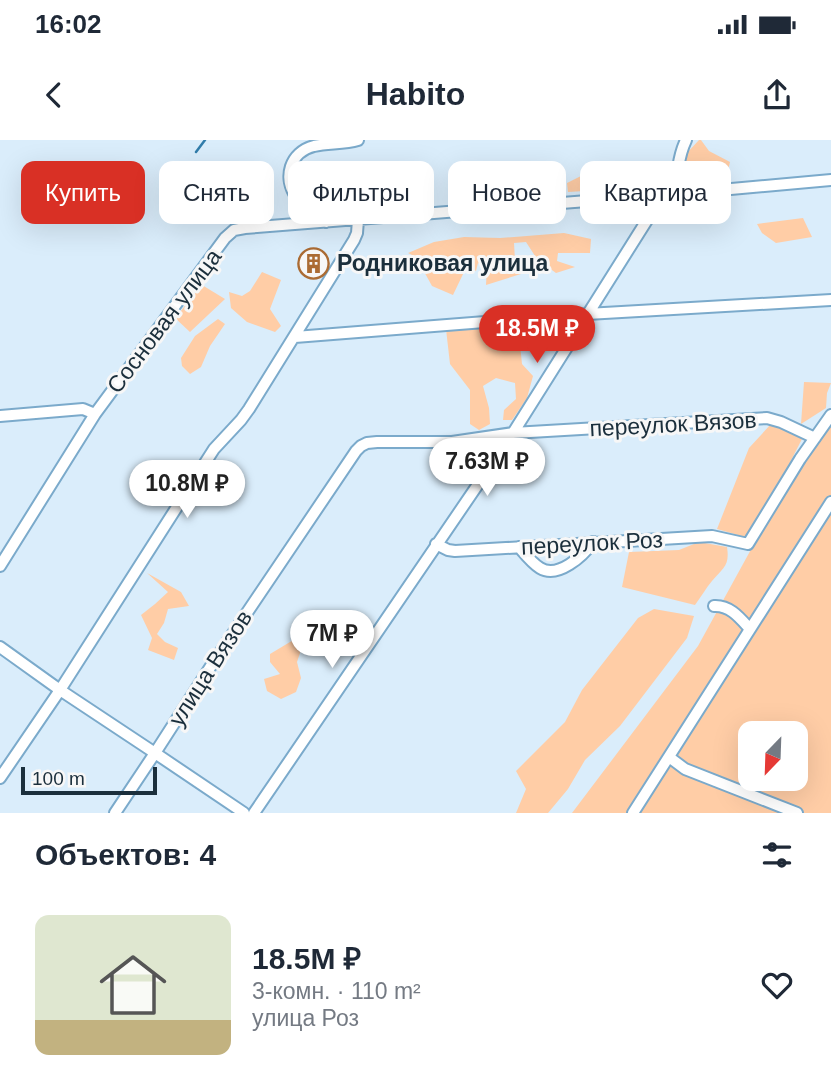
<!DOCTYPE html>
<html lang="ru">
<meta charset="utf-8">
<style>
body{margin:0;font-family:Helvetica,sans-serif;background:#f6f6f7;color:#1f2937;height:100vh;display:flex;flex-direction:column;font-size:26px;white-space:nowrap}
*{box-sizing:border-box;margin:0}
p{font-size:23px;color:#747a83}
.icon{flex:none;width:38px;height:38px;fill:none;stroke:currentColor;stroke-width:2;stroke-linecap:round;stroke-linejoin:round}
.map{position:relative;height:673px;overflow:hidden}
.side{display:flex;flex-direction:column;background:#fff;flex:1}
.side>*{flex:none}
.guide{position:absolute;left:21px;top:21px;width:789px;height:63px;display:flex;gap:14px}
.needle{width:46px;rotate:203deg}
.controls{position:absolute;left:738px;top:581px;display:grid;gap:14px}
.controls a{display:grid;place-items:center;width:70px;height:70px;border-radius:14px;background:#fff;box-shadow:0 7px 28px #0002;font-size:35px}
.scale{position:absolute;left:21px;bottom:18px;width:136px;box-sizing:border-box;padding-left:7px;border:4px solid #1b2f3c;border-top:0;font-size:19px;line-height:24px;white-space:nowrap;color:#1b2f3c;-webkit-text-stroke:5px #f7f7f7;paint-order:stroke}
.price{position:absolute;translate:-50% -60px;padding:0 16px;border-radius:24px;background:#fff;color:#222;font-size:23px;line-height:46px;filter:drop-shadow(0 2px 4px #0008)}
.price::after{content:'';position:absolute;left:50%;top:42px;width:21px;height:16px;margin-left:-10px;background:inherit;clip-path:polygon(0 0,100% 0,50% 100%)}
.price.active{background:#d93025;color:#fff}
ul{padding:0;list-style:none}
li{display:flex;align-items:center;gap:21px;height:175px;padding:0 35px}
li+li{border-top:2px solid #e0e1e3}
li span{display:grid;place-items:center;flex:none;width:196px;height:140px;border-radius:14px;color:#555}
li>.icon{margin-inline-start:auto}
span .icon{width:84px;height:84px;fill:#fffc;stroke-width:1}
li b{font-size:30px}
h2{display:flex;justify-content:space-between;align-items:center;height:84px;padding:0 35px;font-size:30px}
.chip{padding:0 24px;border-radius:14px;background:#fff;box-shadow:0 7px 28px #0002;font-size:24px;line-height:63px}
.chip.active{background:#d93025;color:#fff}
.status{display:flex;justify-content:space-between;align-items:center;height:49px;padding:0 35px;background:#fff;direction:ltr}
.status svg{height:19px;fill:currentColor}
header{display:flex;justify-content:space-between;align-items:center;height:91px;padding:0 35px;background:#fff;font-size:32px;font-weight:700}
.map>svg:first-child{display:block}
.green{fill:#ffcda6;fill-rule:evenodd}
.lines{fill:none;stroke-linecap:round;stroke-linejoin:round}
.stream{stroke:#317dab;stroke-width:2.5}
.street-casing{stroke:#7baacb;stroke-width:14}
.street{stroke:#fff;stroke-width:10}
.labels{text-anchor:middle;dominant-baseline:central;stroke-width:6;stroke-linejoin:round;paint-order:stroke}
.poi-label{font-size:23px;font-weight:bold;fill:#1b2f3c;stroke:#f7f7f7;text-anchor:start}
.street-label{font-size:23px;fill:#1b2f3c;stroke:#f7f7f7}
</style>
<div class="status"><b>16:02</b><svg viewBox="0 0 49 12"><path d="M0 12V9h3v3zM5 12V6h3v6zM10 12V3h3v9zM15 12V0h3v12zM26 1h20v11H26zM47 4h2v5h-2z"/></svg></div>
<header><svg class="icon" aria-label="back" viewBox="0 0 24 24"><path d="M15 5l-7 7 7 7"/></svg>Habito<svg class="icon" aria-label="share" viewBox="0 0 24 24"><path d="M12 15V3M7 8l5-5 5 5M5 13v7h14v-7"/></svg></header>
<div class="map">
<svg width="831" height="673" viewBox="0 0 831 673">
<rect width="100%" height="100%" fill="#daedfb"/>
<path class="green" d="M 699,0 L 701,0 L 709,11 L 730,22 L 727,34 L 693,37 L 665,46 L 568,52 L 567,43 L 583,35 L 653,35 L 686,14 Z
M 803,78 L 812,97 L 776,103 L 762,93 L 757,84 Z
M 564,93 L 591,99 L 590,113 L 558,113 L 557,121 L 575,127 L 556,133 L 537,119 L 526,102 L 514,103 L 515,120 L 521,134 L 486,145 L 487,126 L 478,123 L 476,131 L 469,127 L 464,132 L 453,155 L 432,146 L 416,117 L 408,113 L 434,102 L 464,97 L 500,98 Z
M 262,132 L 281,140 L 270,169 L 281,186 L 275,192 L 247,182 L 231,168 L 229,152 L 242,156 L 250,151 Z
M 202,145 L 225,159 L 190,192 L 175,178 Z
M 218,179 L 225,184 L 210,206 L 201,227 L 190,234 L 182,226 L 181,218 L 195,196 Z
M 518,185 L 522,224 L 533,236 L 527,258 L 512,280 L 503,280 L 504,270 L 516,259 L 515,243 L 496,238 L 483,246 L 489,268 L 490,284 L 479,290 L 470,284 L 470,250 L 450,224 L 446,189 Z
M 804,242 L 831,243 L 827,253 L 826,268 L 801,284 Z
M 771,284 L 802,299 L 782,338 L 745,397 L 717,389 L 749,308 Z
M 831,284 L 831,673 L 572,673 L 698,506 L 771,373 ZM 751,593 L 796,593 L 796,639 L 751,639 Z
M 699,402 L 727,407 C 730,426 723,428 712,441 C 706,448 701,457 695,465 L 622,447 L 629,412 L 679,410 Z
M 147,433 L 181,452 L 189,466 L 168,469 L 164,483 L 157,494 L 165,502 L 178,508 L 174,520 L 148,510 L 152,498 L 141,475 L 155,464 L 168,452 Z
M 654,469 L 694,476 L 687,498 L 620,586 L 585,620 L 568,649 L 548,673 L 516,673 L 526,649 L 516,631 L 565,582 L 582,550 L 638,478 Z
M 295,499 L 303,504 L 297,522 L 301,538 L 296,552 L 281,559 L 267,551 L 264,539 L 280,534 L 270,522 L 270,514 Z"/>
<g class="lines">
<path class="stream" d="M 196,12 L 205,0"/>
<defs>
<path id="street" d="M 676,54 C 677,35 678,17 686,0
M 326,82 L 324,77 C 316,71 304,66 297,58 C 282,38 290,12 314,6 C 329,3 344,4 358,0
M 295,197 L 587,174 L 831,160
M 0,276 L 83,269 L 95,274
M 436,404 L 448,410 L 455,411 L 712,396 L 748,404 L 800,319 L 831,275
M 519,407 C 525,414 532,423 540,428 C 558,439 583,416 593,402
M 0,426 L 95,274 L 225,98 L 234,90 L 245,88 L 676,54 L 831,40
M 714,466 C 730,465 740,478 750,489
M 0,507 L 60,550 L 155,613 L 211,526 L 356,311 L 361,306 L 367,303 L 377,302 L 452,302 L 513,293 L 767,278 L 781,282 L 815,298
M 669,617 L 685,629 L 797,673
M 0,638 L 60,550 L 214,309 L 241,280 L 249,269 L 354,100 L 357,93 L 358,80
M 115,673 L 155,613 L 244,673
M 254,673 L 513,293 L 654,69 L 656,56
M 633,673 L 831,362"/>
</defs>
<use href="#street" class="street-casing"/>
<use href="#street" class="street"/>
</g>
<defs>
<symbol id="building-ring" viewBox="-11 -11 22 22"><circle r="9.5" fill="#f7f7f7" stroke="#ab6b33" stroke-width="1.5"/><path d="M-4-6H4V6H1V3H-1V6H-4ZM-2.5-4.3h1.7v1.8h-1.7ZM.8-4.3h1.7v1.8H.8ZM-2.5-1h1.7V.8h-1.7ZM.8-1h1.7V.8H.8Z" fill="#ab6b33"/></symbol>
</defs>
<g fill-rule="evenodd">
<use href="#building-ring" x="296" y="106" width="35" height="35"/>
</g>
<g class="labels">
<g class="poi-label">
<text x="337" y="123">Родниковая улица</text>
</g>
<g class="street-label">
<text transform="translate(164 181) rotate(-53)">Сосновая улица</text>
<text transform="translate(673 284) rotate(-3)">переулок Вязов</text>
<text transform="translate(592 403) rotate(-3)">переулок Роз</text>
<text transform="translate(210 528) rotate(-57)">улица Вязов</text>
</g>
</g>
</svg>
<div class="controls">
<a><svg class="needle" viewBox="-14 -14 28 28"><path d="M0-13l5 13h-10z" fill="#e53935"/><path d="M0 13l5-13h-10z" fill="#747a83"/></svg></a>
</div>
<div class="scale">100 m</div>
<b class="price active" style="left:537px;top:225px">18.5M ₽</b>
<b class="price" style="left:487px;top:358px">7.63M ₽</b>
<b class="price" style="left:187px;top:380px">10.8M ₽</b>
<b class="price" style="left:332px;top:530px">7M ₽</b>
<div class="guide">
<a class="chip active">Купить</a>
<a class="chip">Снять</a>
<a class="chip">Фильтры</a>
<a class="chip">Новое</a>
<a class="chip">Квартира</a>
</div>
</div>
<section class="side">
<h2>Объектов: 4<svg class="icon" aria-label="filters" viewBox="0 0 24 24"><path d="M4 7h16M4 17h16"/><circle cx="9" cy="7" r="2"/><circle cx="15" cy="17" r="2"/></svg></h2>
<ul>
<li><span style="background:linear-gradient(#dfe7d0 75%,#c2b280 0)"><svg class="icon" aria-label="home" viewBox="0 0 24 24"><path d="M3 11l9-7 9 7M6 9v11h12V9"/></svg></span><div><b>18.5M ₽</b><p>3-комн. · 110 m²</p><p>улица Роз</p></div><svg class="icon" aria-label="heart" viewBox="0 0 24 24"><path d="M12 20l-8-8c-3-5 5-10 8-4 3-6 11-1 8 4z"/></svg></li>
</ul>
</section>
